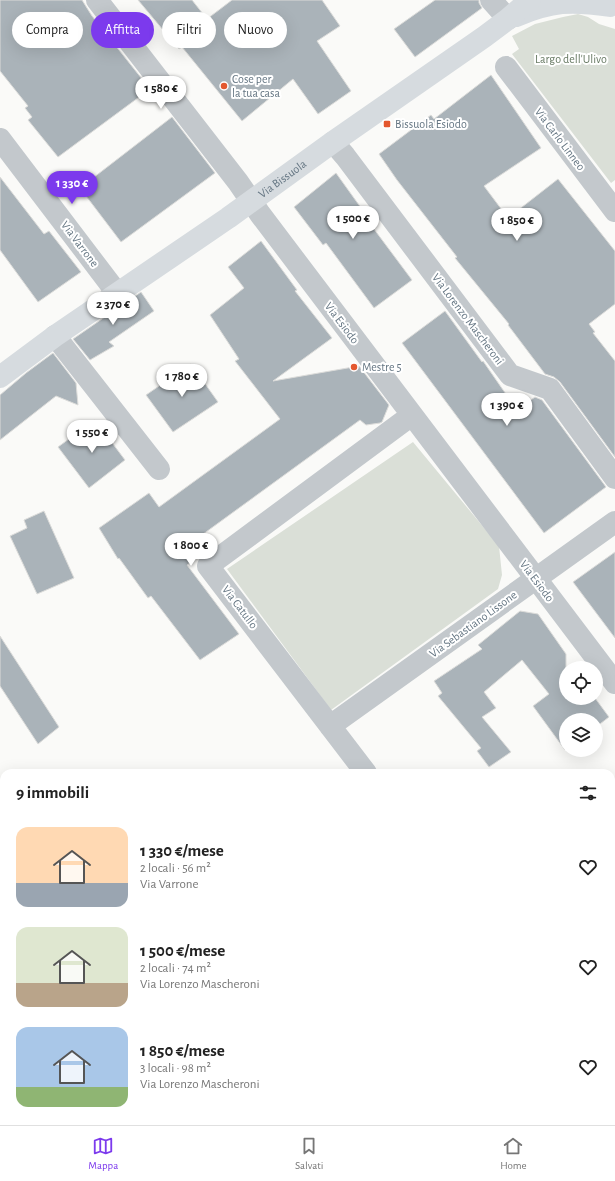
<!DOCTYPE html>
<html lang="it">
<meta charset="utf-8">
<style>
body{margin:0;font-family:"Alegreya Sans",sans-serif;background:#f2f2f2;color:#222;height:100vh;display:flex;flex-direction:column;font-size:15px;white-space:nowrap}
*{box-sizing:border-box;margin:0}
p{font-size:13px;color:#767676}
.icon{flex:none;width:22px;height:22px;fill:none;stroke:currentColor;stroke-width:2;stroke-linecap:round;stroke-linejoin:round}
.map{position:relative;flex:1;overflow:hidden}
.sheet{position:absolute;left:0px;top:769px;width:615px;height:356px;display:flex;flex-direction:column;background:#fff;border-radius:12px 12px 0 0;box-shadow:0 4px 16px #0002}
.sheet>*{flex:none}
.guide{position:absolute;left:12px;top:12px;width:400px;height:36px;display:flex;gap:8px}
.tools{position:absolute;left:559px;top:661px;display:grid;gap:8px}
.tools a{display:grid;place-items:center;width:44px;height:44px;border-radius:50%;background:#fff;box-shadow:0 4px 16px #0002;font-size:20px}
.price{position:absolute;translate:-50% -34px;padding:0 9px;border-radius:14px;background:#fff;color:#222;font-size:13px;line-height:26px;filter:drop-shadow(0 1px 2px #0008)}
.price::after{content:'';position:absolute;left:50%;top:24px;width:12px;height:9px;margin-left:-6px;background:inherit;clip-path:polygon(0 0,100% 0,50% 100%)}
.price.active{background:#7c3aed;color:#fff}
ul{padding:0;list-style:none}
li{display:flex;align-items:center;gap:12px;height:100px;padding:0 16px}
li span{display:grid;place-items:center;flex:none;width:112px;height:80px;border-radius:12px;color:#555}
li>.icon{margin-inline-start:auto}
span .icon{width:48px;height:48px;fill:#fffc;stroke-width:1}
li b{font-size:17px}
h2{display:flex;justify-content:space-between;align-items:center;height:48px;padding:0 16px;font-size:17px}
.tag{padding:0 14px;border-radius:18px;background:#fff;box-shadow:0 4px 16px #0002;font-size:14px;line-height:36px}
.tag.active{background:#7c3aed;color:#fff}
.menu{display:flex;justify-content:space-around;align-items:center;height:56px;border-top:1px solid #e0e0e0;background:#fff;font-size:11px;color:#767676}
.menu a{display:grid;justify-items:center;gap:2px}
.menu .active{color:#7c3aed}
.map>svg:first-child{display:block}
.green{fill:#dadfd7}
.building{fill:#aab3b9;stroke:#dcdcda}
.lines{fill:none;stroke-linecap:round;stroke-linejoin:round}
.lane{stroke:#c3c8cc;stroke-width:14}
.street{stroke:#c3c8cc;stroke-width:22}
.secondary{stroke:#d6dbdf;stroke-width:22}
.poi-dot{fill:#e4572e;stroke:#fff;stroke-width:1.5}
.labels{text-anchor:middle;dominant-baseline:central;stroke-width:4;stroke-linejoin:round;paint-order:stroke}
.park-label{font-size:12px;fill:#687a64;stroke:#fff}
.poi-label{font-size:12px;fill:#657683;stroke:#fff;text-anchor:start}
.street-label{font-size:12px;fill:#657683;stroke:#fff}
</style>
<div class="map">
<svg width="615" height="1125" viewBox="0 0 615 1125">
<rect width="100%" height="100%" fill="#fafaf8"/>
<path class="green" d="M 578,14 L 588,17 L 599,24 L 615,29 L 615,180 L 611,183 L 512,54 L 519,49 L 512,36 L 535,24 L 563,17 Z
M 413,442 L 499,546 L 502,575 L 498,589 L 331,710 L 227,569 Z"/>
<path class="building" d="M 0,0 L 82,0 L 92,16 L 150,89 L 58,157 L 28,120 L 32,117 L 25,108 L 28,106 L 0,71 Z
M 138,0 L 192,0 L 207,19 L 232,0 L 322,0 L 340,26 L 317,41 L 351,91 L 318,114 L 293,79 L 242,121 L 182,47 L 179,49 Z
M 435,0 L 479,0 L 479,3 L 482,8 L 415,57 L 394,29 Z
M 491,75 L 541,148 L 484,186 L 508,218 L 558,179 L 615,251 L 615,304 L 589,324 L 595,332 L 593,333 L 615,361 L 615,457 L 560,382 L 554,377 L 545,374 L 508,325 L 509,324 L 455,258 L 457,257 L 397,180 L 379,154 L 431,115 L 434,119 Z
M 172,117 L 215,173 L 121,242 L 80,188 Z
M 336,173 L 364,212 L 362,213 L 412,280 L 374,308 L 326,243 L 323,245 L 294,207 Z
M 0,177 L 44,234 L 49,231 L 81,272 L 38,302 L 0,250 Z
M 261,241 L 297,290 L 295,291 L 332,338 L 273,381 L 359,366 L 389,405 L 382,422 L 380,423 L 366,425 L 360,420 L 184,548 L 194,560 L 187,565 L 239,634 L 200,660 L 151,596 L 148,598 L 119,558 L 118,559 L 99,528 L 149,493 L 159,507 L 280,419 L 235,361 L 239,359 L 210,315 L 244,288 L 228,267 Z
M 141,292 L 154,311 L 109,342 L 114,346 L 90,360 L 73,339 Z
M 445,311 L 482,362 L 483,361 L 517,410 L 535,397 L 542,400 L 606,487 L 544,533 L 402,343 Z
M 53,353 L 76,383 L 78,405 L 56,396 L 0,440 L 0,395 L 26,373 Z
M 191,364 L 218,402 L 173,432 L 146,395 Z
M 95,420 L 125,460 L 89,488 L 58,447 Z
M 44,511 L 74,578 L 37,594 L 10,536 L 27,528 L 24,520 Z
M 615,552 L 615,638 L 573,582 Z
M 520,611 L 538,614 L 566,654 L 566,698 L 595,698 L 609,717 L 596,727 L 596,720 L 566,720 L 565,750 L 533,706 L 549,694 L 522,660 L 484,692 L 496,708 L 482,717 L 511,752 L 489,767 L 477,751 L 481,748 L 438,696 L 442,693 L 434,681 L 482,649 L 478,645 Z
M 0,636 L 59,727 L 38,744 L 0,686 Z"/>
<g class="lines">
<path class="lane" d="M 23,1125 L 29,1121"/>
<path class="street" d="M 97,0 L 238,182 L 260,214 L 615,683
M 491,0 L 508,19
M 506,67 L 615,211
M 0,139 L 117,293
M 333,142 L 345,156 L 510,375 L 550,389 L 615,478
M 55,336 L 159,469
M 330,726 L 615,522
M 366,773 L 208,566 L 412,415
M 611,1101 L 615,1106
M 225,1121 L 229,1125"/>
<g class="secondary">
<path d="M 516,16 C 552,1 571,0 610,6"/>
<path id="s1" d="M 0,377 L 55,336 L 228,218 L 333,142 L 484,37 L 508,19 L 530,0"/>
</g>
</g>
<g class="poi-dot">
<circle cx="224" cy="86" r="4"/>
<rect x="383" y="120" width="8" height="8" rx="2"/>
<circle cx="354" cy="367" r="4"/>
</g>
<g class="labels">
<g class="park-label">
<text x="571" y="59">Largo dell'Ulivo</text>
</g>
<g class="poi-label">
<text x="232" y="79">Cose per<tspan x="232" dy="14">la tua casa</tspan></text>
<text x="395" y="124">Bissuola Esiodo</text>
<text x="362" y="367">Mestre 5</text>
</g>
<g class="street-label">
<text transform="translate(560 139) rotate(53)">Via Carlo Linneo</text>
<text stroke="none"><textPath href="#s1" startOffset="345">Via Bissuola</textPath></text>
<text transform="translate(80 244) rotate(53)">Via Varrone</text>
<text transform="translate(468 319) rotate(53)">Via Lorenzo Mascheroni</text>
<text transform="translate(342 323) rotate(53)">Via Esiodo</text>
<text transform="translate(537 581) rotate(53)">Via Esiodo</text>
<text transform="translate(240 607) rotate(53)">Via Catullo</text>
<text transform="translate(473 624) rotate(-36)">Via Sebastiano Lissone</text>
</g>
</g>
</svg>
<div class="tools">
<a><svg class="icon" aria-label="locate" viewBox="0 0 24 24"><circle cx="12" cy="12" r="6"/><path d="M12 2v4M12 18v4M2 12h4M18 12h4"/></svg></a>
<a><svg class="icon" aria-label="layers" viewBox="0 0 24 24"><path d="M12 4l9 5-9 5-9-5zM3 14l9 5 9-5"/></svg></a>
</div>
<b class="price" style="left:161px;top:110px">1 580 €</b>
<b class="price active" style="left:72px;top:205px">1 330 €</b>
<b class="price" style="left:353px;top:240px">1 500 €</b>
<b class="price" style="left:517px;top:242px">1 850 €</b>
<b class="price" style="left:113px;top:326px">2 370 €</b>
<b class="price" style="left:182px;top:398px">1 780 €</b>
<b class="price" style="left:507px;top:427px">1 390 €</b>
<b class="price" style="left:92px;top:454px">1 550 €</b>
<b class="price" style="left:191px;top:567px">1 800 €</b>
<div class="guide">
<a class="tag">Compra</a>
<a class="tag active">Affitta</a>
<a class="tag">Filtri</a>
<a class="tag">Nuovo</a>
</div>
<section class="sheet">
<h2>9 immobili<svg class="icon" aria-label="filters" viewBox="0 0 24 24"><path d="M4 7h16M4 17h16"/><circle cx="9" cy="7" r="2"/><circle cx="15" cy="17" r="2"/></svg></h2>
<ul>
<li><span style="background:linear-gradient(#ffd9b3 70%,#9aa5b1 0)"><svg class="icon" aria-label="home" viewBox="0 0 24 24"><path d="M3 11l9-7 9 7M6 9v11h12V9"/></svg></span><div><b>1 330 €/mese</b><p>2 locali · 56 m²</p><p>Via Varrone</p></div><svg class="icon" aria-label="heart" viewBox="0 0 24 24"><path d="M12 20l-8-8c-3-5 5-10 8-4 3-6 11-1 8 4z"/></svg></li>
<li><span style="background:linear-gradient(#dfe7d0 70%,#b9a48a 0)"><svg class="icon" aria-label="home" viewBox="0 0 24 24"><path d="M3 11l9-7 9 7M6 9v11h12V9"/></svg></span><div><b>1 500 €/mese</b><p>2 locali · 74 m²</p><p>Via Lorenzo Mascheroni</p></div><svg class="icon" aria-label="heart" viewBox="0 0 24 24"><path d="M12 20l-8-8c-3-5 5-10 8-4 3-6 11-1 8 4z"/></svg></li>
<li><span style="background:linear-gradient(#a9c7e8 75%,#8fb573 0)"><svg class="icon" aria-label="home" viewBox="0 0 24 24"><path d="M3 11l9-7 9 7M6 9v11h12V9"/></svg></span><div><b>1 850 €/mese</b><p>3 locali · 98 m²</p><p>Via Lorenzo Mascheroni</p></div><svg class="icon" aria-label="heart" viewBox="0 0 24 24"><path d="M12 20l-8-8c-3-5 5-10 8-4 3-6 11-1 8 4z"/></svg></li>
</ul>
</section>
</div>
<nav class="menu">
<a class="active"><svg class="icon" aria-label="map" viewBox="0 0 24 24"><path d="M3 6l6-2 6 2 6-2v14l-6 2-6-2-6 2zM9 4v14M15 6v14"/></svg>Mappa</a>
<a><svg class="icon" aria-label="saved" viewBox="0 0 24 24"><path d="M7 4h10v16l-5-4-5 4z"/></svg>Salvati</a>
<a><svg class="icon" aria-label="home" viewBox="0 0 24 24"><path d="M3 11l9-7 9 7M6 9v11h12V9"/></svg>Home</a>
</nav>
